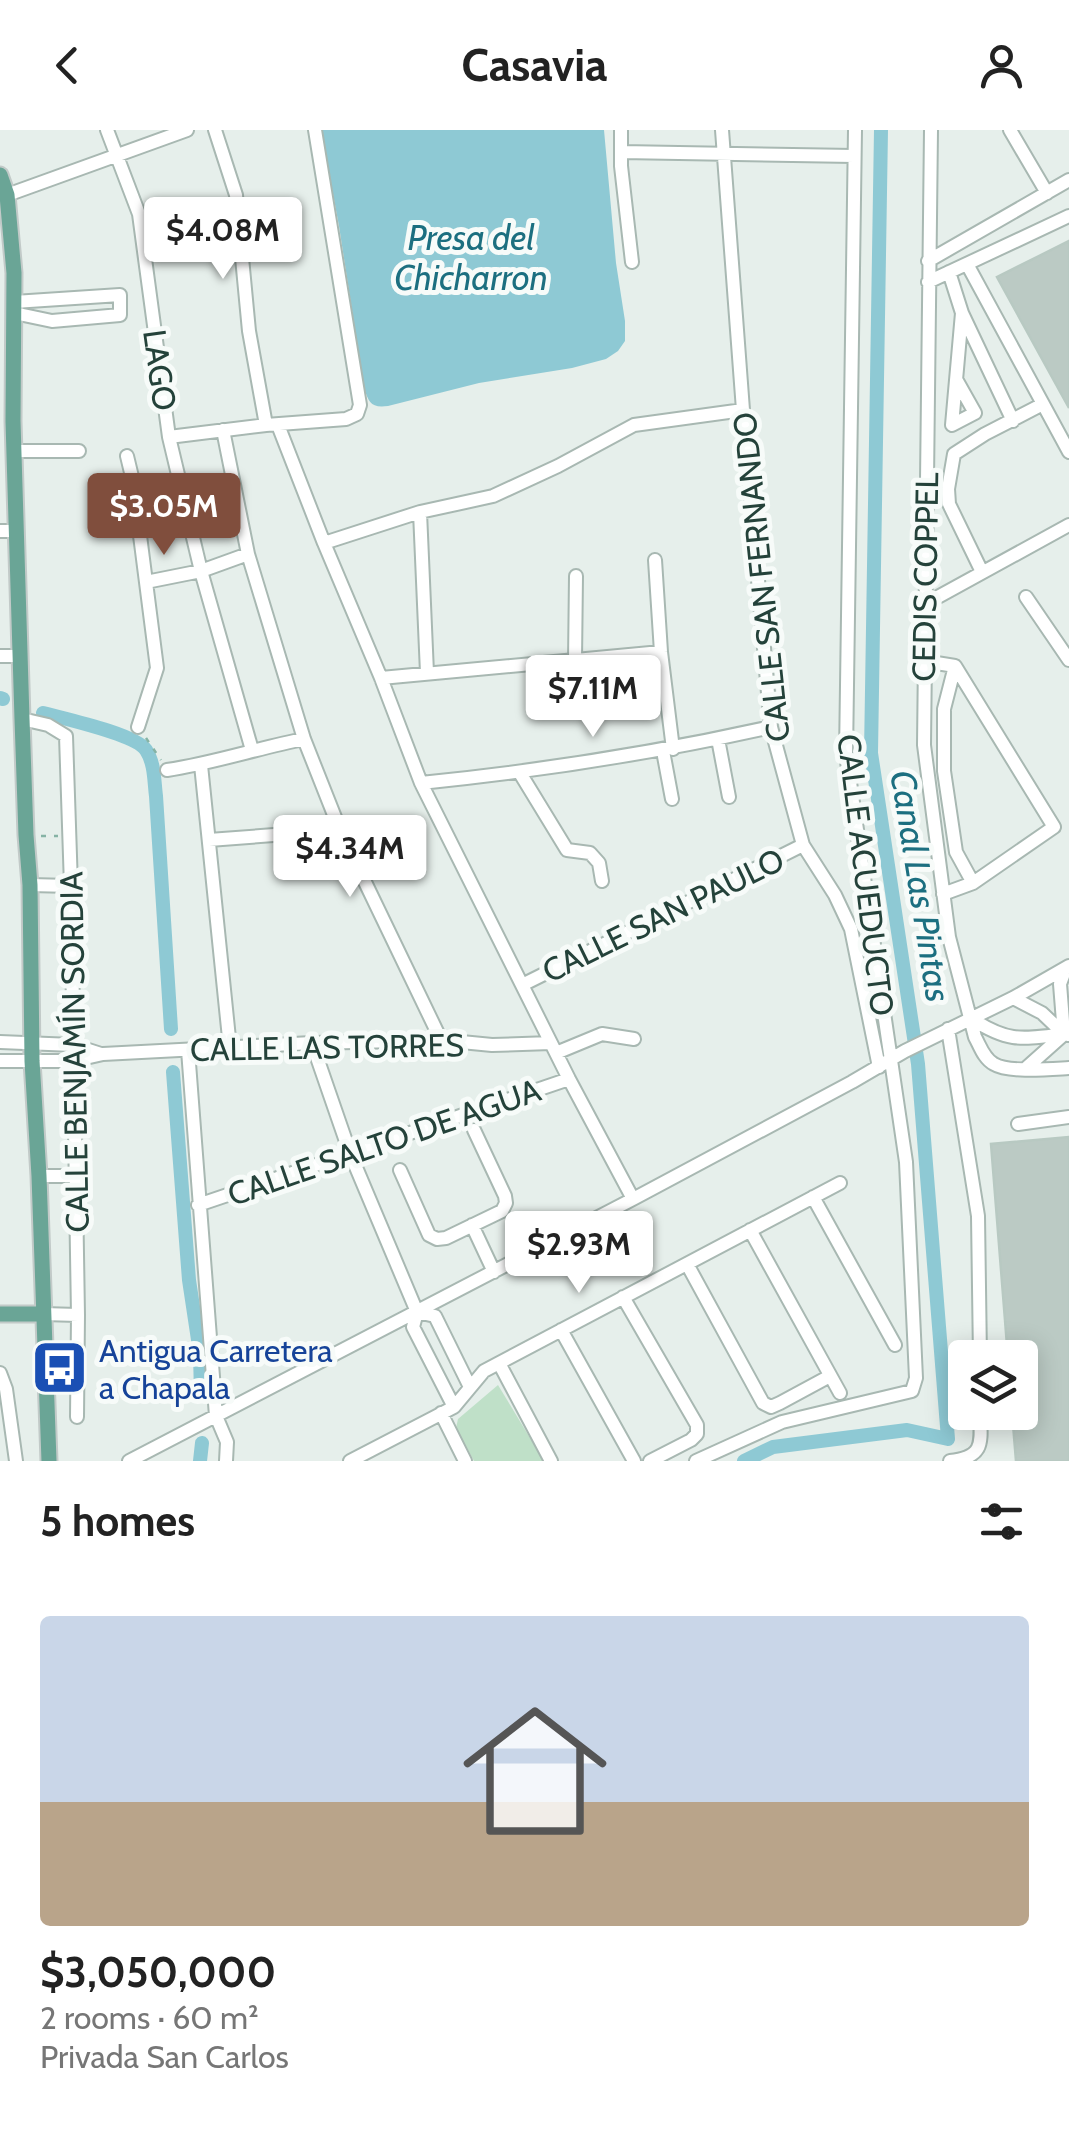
<!DOCTYPE html>
<meta charset="utf-8">
<style>
body{margin:0;font-family:Cabin,sans-serif;background:#f6f6f6;color:#222;height:100vh;display:flex;flex-direction:column;font-size:38px;white-space:nowrap}
*{box-sizing:border-box;margin:0}
p{font-size:32px;color:#767676}
.icon{flex:none;width:55px;height:55px;fill:none;stroke:currentColor;stroke-width:2;stroke-linecap:round;stroke-linejoin:round}
.map{position:relative;height:1331px;overflow:hidden}
.drawer{display:flex;flex-direction:column;background:#fff;flex:1}
.drawer>*{flex:none}
.buttons{position:absolute;left:948px;top:1210px;display:grid;gap:20px}
.buttons a{display:grid;place-items:center;width:90px;height:90px;border-radius:10px;background:#fff;box-shadow:0 5px 25px #0003;font-size:50px}
.price{position:absolute;translate:-50% -85px;padding:0 22px;border-radius:10px;background:#fff;color:#222;font-size:32px;line-height:65px;filter:drop-shadow(0 2px 5px #0008)}
.price::after{content:'';position:absolute;left:50%;top:60px;width:30px;height:22px;margin-left:-15px;background:inherit;clip-path:polygon(0 0,100% 0,50% 100%)}
.price.active{background:#804e3d;color:#fff}
ul{padding:0;list-style:none}
li{display:grid;align-content:center;gap:20px;height:530px;padding:0 40px}
li span{display:grid;place-items:center;height:310px;border-radius:10px;color:#555}
li>.icon{margin-inline-start:auto}
span .icon{width:180px;height:180px;fill:#fffc;stroke-width:1}
li b{font-size:42px}
h2{display:flex;justify-content:space-between;align-items:center;height:120px;padding:0 40px;font-size:42px}
header{display:flex;justify-content:space-between;align-items:center;height:130px;padding:0 40px;background:#fff;font-size:45px;font-weight:800}
.map>svg:first-child{display:block}
.green{fill:#bfe0c8}
.water{fill:#8ec9d4}
.lines{fill:none;stroke-linecap:round;stroke-linejoin:round}
.canal{stroke:#8ec9d4;stroke-width:14}
.building{fill:#bbcac4;stroke:#b8c9c2;stroke-width:2.5}
.minor-casing{stroke:#a8b8b2;stroke-width:16}
.major-casing{stroke:#c2cac8;stroke-width:19}
.path{stroke:#86b3a5;stroke-width:2.5;stroke-dasharray:5 8;stroke-linecap:butt}
.minor{stroke:#fff;stroke-width:12}
.major{stroke:#6aa596;stroke-width:15}
.labels{text-anchor:middle;dominant-baseline:central;stroke-width:10;stroke-linejoin:round;paint-order:stroke}
.street-label{font-size:32px;fill:#24423a;stroke:#f7fbf9}
.transit-label{font-size:32px;fill:#164399;stroke:#f7fbf9;text-anchor:start}
.water-label{font-size:35px;font-style:italic;fill:#1c6f80;stroke:#f7fbf9}
</style>
<header><svg class="icon" aria-label="back" viewBox="0 0 24 24"><path d="M15 5l-7 7 7 7"/></svg>Casavia<svg class="icon" aria-label="person" viewBox="0 0 24 24"><circle cx="12" cy="8" r="4"/><path d="M4 21q1-7 8-7t8 7"/></svg></header>
<div class="map">
<svg width="1069" height="1331" viewBox="0 0 1069 1331">
<rect width="100%" height="100%" fill="#e6efeb"/>
<path class="green" d="M 498,1255 L 544,1331 L 474,1331 L 456,1298 L 458,1289 Z"/>
<path class="water" d="M 321,0 L 604,0 L 616,133 L 625,191 L 625,211 L 618,221 L 606,229 L 572,238 L 479,253 L 388,276 C 371,278 369,273 364,258 L 339,96 Z"/>
<g class="lines">
<path class="canal" d="M 0,568 L 3,569
M 43,583 C 65,589 135,604 146,620 C 155,634 154,651 156,666 L 171,899
M 173,942 L 189,1150 L 200,1223 L 201,1265
M 200,1331 L 202,1313
M 744,1331 L 773,1317 L 907,1300 L 948,1309 L 918,934 L 871,623 L 881,0"/>
</g>
<path class="building" d="M 1069,111 L 1069,278 L 997,147 Z
M 1069,1007 L 1069,1331 L 1016,1331 L 1012,1282 L 1020,1282 L 1020,1228 L 1008,1228 L 991,1014 Z"/>
<g class="lines">
<defs>
<path id="minor" d="M 107,0 L 139,84 L 169,307 L 201,441 L 252,620
M 215,0 L 236,65 L 249,201 L 266,295
M 621,0 L 621,36 L 632,132
M 722,0 L 743,280 L 771,597 L 803,715 L 835,765 L 851,799 L 879,937
M 931,0 L 924,615 L 949,807 L 975,907 C 980,916 984,929 994,934 C 1008,943 1051,939 1069,938
M 1010,0 L 1047,63
M 622,22 L 854,26
M 7,65 L 187,0
M 928,131 L 1069,50
M 967,134 L 1043,274
M 949,142 L 962,183 L 1013,291
M 928,152 L 1069,86
M 14,183 L 52,191 L 120,185 L 120,165 L 14,172
M 957,251 L 975,283 L 952,295 L 962,183
M 278,295 L 324,413 L 381,548 L 421,653 L 569,949 L 633,1069
M 223,300 L 248,424 L 304,609 L 340,700 L 441,910
M 169,307 L 266,295 L 346,289 L 357,284 L 360,275 L 315,0
M 14,321 L 79,321
M 127,326 L 133,351 L 157,538 L 138,597
M 420,382 L 427,543
M 0,401 L 16,401
M 324,413 L 420,382 L 493,366 L 558,336 L 634,295 L 743,280
M 655,430 L 661,522 L 673,619
M 982,442 L 949,374 L 948,359 L 954,324 L 985,304 L 1043,274 L 1069,322
M 146,452 L 201,441 L 248,424
M 1026,467 L 1069,530
M 925,474 L 1069,395
M 0,526 L 20,526
M 575,530 L 576,446
M 924,531 L 955,536 L 1054,697 L 973,753 L 943,764
M 955,536 L 944,579 L 944,641 L 956,722 L 973,753
M 381,548 L 661,522
M 22,589 L 48,595 L 66,606 L 71,756 L 78,1185 L 77,1287
M 718,609 L 729,667
M 663,621 L 672,669
M 201,635 L 230,918
M 167,640 C 214,633 258,618 304,609
M 520,643 L 567,720 L 590,723 L 599,733 L 602,751
M 421,653 C 539,641 655,623 771,597
M 209,710 L 340,700
M 30,755 L 71,756
M 522,855 L 803,715
M 1013,868 L 1042,883 L 1064,904 L 1068,905
M 972,889 C 1009,913 1022,909 1064,904
M 948,899 L 978,1086 L 980,1228
M 1064,904 L 1060,854 L 1066,838
M 0,912 L 73,915 L 101,924
M 312,913 L 350,1023 L 417,1182 L 413,1197 L 454,1277
M 188,920 L 216,1286 L 227,1312 L 226,1331
M 556,923 L 602,904 L 634,909
M 0,931 L 72,931 L 103,924 L 312,913 L 441,910 L 492,915 L 551,913
M 1025,939 L 1062,906
M 1018,994 L 1069,987
M 400,1040 L 429,1105 L 437,1109 L 446,1108 L 502,1081 L 506,1073 L 505,1066 L 474,1000
M 39,1046 L 75,1046
M 813,1067 L 895,1215
M 198,1075 L 569,949
M 472,1095 L 494,1142
M 750,1100 L 840,1263
M 687,1134 L 763,1273 L 771,1277 L 780,1273 L 830,1246
M 623,1167 L 697,1295 L 697,1304 L 691,1310 L 650,1331
M 417,1182 L 435,1186 L 470,1257
M 43,1184 L 78,1185
M 561,1200 L 634,1331
M 499,1233 L 551,1331
M 0,1243 L 6,1259 L 16,1331
M 441,1283 L 465,1331
M 129,1331 L 633,1069 L 852,952 L 905,921 L 1013,868 L 1069,836
M 350,1331 L 454,1277 L 484,1241 L 840,1053
M 696,1331 L 782,1292 L 912,1261 L 916,1248 L 906,1032 L 846,625 L 855,0
M 950,1331 C 985,1327 981,1313 980,1282"/>
<path id="major" d="M 0,45 L 7,65 L 14,143 L 13,291 L 22,589 L 26,705 L 30,755 L 32,931 L 39,1046 L 49,1331
M 0,1184 L 43,1184"/>
</defs>
<use href="#minor" class="minor-casing"/>
<use href="#major" class="major-casing"/>
<path class="path" d="M 146,608 L 161,630
M 41,706 L 58,706"/>
<use href="#minor" class="minor"/>
<use href="#major" class="major"/>
</g>
<defs>
<symbol id="bus-square" viewBox="-11 -11 22 22"><rect x="-9" y="-9" width="18" height="18" rx="4" fill="#1a4fb4" stroke="#f7fbf9"/><path d="M-5-6H5V4H4V6H2V4H-2V6H-4V4H-5ZM-3.5-4V0h7V-4ZM-3.5 1.2v1.5H-2V1.2ZM2 1.2v1.5H3.5V1.2Z" fill="#fff"/></symbol>
</defs>
<g fill-rule="evenodd">
<use href="#bus-square" x="28" y="1206" width="63" height="63"/>
</g>
<g class="labels">
<g class="street-label">
<text transform="translate(160 240) rotate(82)">LAGO</text>
<text transform="translate(761 447) rotate(-96)">CALLE SAN FERNANDO</text>
<text transform="translate(925 447) rotate(-89)">CEDIS COPPEL</text>
<text transform="translate(866 745) rotate(83)">CALLE ACUEDUCTO</text>
<text transform="translate(663 785) rotate(-26)">CALLE SAN PAULO</text>
<text transform="translate(327 917) rotate(-1)">CALLE LAS TORRES</text>
<text transform="translate(74 922) rotate(-91)">CALLE BENJAMÍN SORDIA</text>
<text transform="translate(384 1012) rotate(-19)">CALLE SALTO DE AGUA</text>
</g>
<g class="transit-label">
<text x="99" y="1220">Antigua Carretera<tspan x="99" dy="37">a Chapala</tspan></text>
</g>
<g class="water-label">
<text x="471" y="107">Presa del<tspan x="471" dy="40">Chicharron</tspan></text>
<text transform="translate(921 756) rotate(81)">Canal Las Pintas</text>
</g>
</g>
</svg>
<div class="buttons">
<a><svg class="icon" aria-label="layers" viewBox="0 0 24 24"><path d="M12 4l9 5-9 5-9-5zM3 14l9 5 9-5"/></svg></a>
</div>
<b class="price" style="left:223px;top:152px">$4.08M</b>
<b class="price active" style="left:164px;top:428px">$3.05M</b>
<b class="price" style="left:593px;top:610px">$7.11M</b>
<b class="price" style="left:350px;top:770px">$4.34M</b>
<b class="price" style="left:579px;top:1166px">$2.93M</b>
</div>
<section class="drawer">
<h2>5 homes<svg class="icon" aria-label="filters" viewBox="0 0 24 24"><path d="M4 7h16M4 17h16"/><circle cx="9" cy="7" r="2"/><circle cx="15" cy="17" r="2"/></svg></h2>
<ul>
<li><span style="background:linear-gradient(#c9d6e8 60%,#b9a48a 0)"><svg class="icon" aria-label="home" viewBox="0 0 24 24"><path d="M3 11l9-7 9 7M6 9v11h12V9"/></svg></span><div><b>$3,050,000</b><p>2 rooms · 60 m²</p><p>Privada San Carlos</p></div></li>
</ul>
</section>
